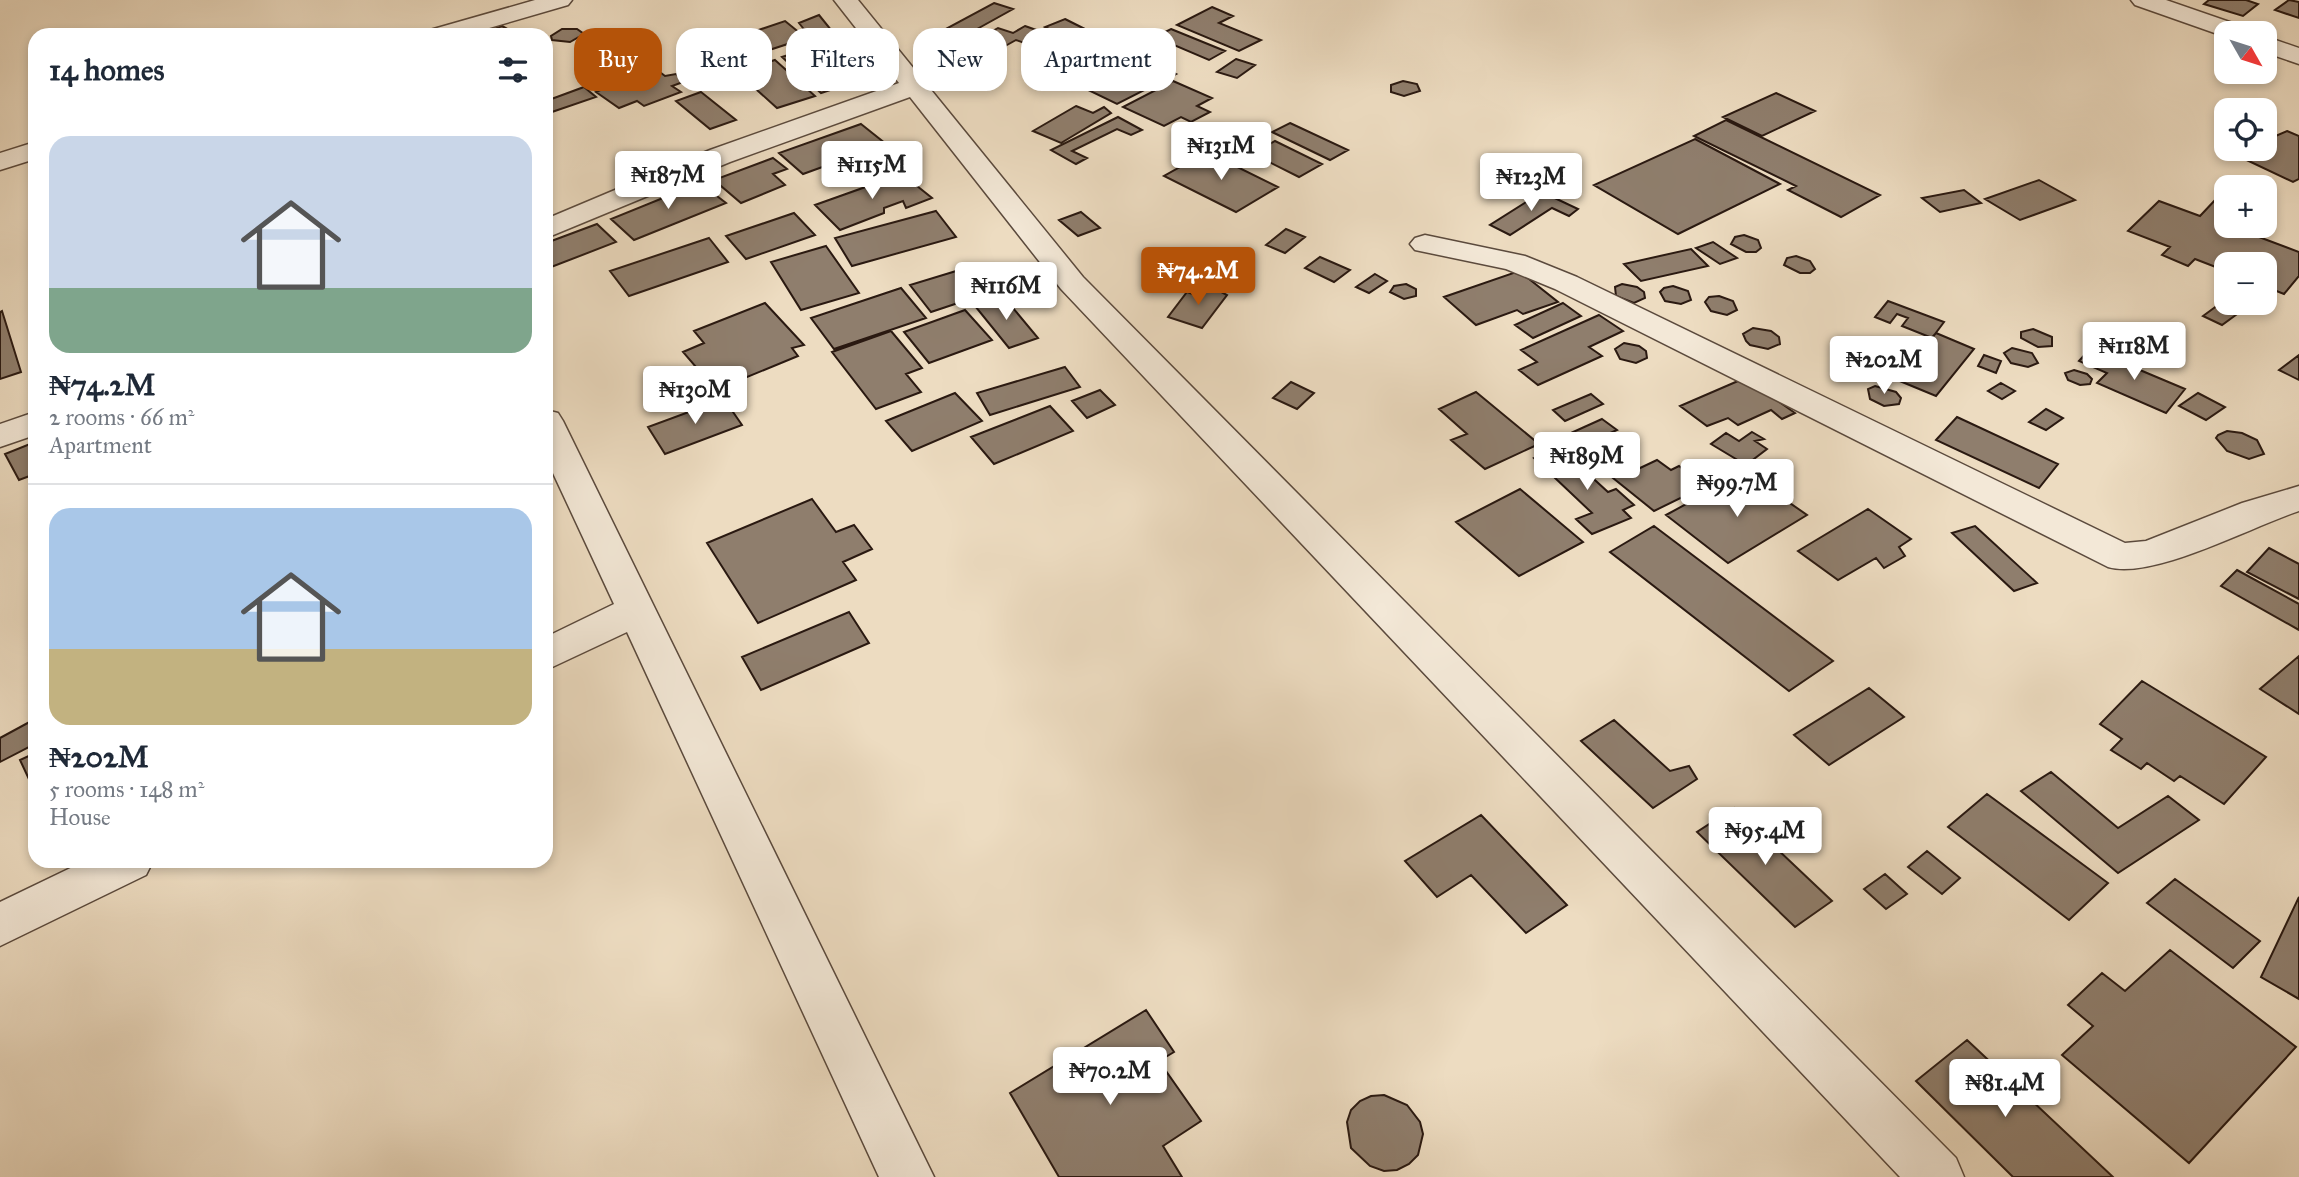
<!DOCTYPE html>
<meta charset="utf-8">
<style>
body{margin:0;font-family:"IM FELL Great Primer",serif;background:#f2f2f3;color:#1f2937;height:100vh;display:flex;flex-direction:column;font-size:26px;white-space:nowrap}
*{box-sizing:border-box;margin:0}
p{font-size:23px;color:#747a83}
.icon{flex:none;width:38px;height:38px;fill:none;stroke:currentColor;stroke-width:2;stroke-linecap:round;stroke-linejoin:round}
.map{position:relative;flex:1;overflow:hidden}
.details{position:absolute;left:28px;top:28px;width:525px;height:840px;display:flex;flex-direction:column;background:#fff;border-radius:21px;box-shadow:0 4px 10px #0003}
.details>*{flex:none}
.hud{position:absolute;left:574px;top:28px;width:665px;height:63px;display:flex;gap:14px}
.needle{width:46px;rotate:129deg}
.controls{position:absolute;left:2214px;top:21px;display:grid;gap:14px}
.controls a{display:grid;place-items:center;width:63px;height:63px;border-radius:14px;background:#fff;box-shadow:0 4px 10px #0003;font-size:35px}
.price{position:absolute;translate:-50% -60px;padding:0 16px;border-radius:7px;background:#fff;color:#222;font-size:23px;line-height:46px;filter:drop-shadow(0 2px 4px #0008)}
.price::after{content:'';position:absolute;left:50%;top:42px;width:21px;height:16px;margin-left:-10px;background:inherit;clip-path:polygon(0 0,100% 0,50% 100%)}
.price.on{background:#b45309;color:#fff}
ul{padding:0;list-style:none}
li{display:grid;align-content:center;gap:14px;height:371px;padding:0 21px}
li+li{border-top:2px solid #e0e1e3}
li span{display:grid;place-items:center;height:217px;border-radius:21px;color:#555}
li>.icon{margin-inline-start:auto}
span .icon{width:126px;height:126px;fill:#fffc;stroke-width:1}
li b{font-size:30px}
h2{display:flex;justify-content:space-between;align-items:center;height:84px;padding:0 21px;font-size:30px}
.tag{padding:0 24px;border-radius:21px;background:#fff;box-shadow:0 4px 10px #0003;font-size:24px;line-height:63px}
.tag.on{background:#b45309;color:#fff}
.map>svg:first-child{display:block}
.building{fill:#8f7e6d;stroke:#2a1911;stroke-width:2}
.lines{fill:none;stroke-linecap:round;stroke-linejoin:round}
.street-casing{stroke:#5b4a3d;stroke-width:3}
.street{fill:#f3e8d7;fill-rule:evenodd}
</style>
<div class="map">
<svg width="2299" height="1177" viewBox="0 0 2299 1177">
<rect width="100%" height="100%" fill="#eddcc1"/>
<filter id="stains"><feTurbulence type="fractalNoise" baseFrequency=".00286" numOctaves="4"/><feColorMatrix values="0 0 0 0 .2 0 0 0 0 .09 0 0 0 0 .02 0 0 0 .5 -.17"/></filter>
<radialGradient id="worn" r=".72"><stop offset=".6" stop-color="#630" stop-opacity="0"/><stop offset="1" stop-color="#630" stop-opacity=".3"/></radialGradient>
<path class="building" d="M 2209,0 L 2246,0 L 2258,4 L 2243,16 L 2204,4 Z
M 2289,0 L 2299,2 L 2299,18 L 2275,10 Z
M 994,3 L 1013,9 L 959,39 L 940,32 Z
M 1212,7 L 1233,16 L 1219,23 L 1261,40 L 1239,51 L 1177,25 Z
M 819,15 L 840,41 L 817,46 L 799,23 Z
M 1065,19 L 1099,36 L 1080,45 L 1045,27 Z
M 785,21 L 806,38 L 760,53 L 744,39 L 749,38 L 744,35 Z
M 502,26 L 515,33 L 483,33 Z
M 1025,26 L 1079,45 L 1061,56 L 1016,40 L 998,50 L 975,41 L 998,28 L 1013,33 Z
M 562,29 L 577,29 L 584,34 L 570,42 L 552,40 L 551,36 Z
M 1171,29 L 1225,51 L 1209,60 L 1155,37 Z
M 730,38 L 737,43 L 742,42 L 759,57 L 734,64 L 729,60 L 724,63 L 728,67 L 713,72 L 708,67 L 700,72 L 687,60 L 691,58 L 685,51 Z
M 814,47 L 818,51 L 809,53 L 845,85 L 821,93 L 782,57 Z
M 1140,57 L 1176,74 L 1117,104 L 1082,87 L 1099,79 L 1088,73 L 1110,62 L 1120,67 Z
M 1236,59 L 1255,65 L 1237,78 L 1217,72 Z
M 775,60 L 815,96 L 777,108 L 737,72 Z
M 652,66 L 665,76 L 676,74 L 686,81 L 672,86 L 681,92 L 644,106 L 637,101 L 619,108 L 596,92 L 605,88 L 603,83 Z
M 1173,81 L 1212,98 L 1197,106 L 1210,112 L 1191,122 L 1181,117 L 1164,126 L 1123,107 Z
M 1403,81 L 1417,84 L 1420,91 L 1404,96 L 1391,92 L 1391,85 Z
M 584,87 L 596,97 L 546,114 L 546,101 Z
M 701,92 L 736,120 L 710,129 L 676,101 Z
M 1776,93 L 1815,111 L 1762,136 L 1723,117 Z
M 1076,106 L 1093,113 L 1104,107 L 1111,113 L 1061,143 L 1033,131 Z
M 1118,117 L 1142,130 L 1131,135 L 1117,129 L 1072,151 L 1087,158 L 1076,164 L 1051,150 Z
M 1726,120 L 1880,195 L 1841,217 L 1788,190 L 1796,186 L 1694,136 Z
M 1290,123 L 1348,150 L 1330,160 L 1272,132 Z
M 861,124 L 886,144 L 803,174 L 779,153 Z
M 1196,125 L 1212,132 L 1194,142 L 1177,135 Z
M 1242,125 L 1264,134 L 1230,156 L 1208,147 Z
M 2287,131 L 2299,136 L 2299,179 L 2293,182 L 2236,155 L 2251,149 L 2264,149 L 2264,141 Z
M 1695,139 L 1780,184 L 1678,234 L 1594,185 Z
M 1275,141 L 1322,164 L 1299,177 L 1253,154 Z
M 1207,152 L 1278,187 L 1236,212 L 1164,176 Z
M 773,158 L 787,169 L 773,174 L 785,185 L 741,203 L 714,180 Z
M 902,174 L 932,198 L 906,208 L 903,201 L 884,208 L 884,213 L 840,230 L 815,205 Z
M 2039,180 L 2075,200 L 2020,220 L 1985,199 Z
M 700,183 L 726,203 L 634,240 L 611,219 Z
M 1964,190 L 1981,203 L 1940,212 L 1922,198 Z
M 1542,192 L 1578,209 L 1569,216 L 1552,208 L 1510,235 L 1490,225 Z
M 2217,198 L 2226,201 L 2226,226 L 2264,226 L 2264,215 L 2275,219 L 2259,237 L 2299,252 L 2299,276 L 2284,294 L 2264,286 L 2264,264 L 2226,264 L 2226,271 L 2195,259 L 2188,266 L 2162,255 L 2170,247 L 2128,231 L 2159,201 L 2200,216 Z
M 936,211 L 956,237 L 852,266 L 835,238 Z
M 1081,212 L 1100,228 L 1078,236 L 1059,220 Z
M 794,213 L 815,235 L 746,259 L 726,236 Z
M 597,224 L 616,242 L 546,269 L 546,243 Z
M 1286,229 L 1305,237 L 1285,253 L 1266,245 Z
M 1744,235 L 1758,240 L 1761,248 L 1756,252 L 1746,252 L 1731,244 L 1735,237 Z
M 709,238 L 728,262 L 629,296 L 610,271 Z
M 1713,242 L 1737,258 L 1720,264 L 1696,248 Z
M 826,246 L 859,293 L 801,310 L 771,262 Z
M 1691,249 L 1708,266 L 1641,281 L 1624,264 Z
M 1796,256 L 1810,261 L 1815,269 L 1810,273 L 1800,273 L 1784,265 L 1787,258 Z
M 1320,257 L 1350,270 L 1334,282 L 1305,268 Z
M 976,265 L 997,290 L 931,312 L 910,285 Z
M 1519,271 L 1558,302 L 1523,314 L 1517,310 L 1476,325 L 1444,297 Z
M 1375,274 L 1387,281 L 1369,293 L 1356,287 Z
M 1406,284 L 1416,289 L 1416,296 L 1404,299 L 1390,292 L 1394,286 Z
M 1622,284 L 1637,287 L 1644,292 L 1645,298 L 1634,303 L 1616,296 L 1615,287 Z
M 1673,286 L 1688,291 L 1691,300 L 1681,304 L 1665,301 L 1660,292 L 1664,288 Z
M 1212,287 L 1227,295 L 1202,328 L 1168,317 L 1187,292 L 1198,296 Z
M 901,288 L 926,318 L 834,349 L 811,318 Z
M 1003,296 L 1038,338 L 1009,348 L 975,306 Z
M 1719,296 L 1733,301 L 1737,310 L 1727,315 L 1711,311 L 1705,302 L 1709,297 Z
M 2225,300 L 2244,309 L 2222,325 L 2203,316 Z
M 1888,301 L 1944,322 L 1932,338 L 1902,326 L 1908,318 L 1897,314 L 1890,323 L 1875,317 Z
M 765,303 L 804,345 L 792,348 L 798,356 L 730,384 L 722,375 L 708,381 L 683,352 L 704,343 L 694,331 Z
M 1563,303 L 1581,316 L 1533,338 L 1515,325 Z
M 965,310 L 992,340 L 929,363 L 904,332 Z
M 2,311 L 21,372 L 0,379 L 0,312 Z
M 1599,315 L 1623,331 L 1589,347 L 1602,356 L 1538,385 L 1519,370 L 1537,362 L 1521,350 Z
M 1753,328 L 1771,331 L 1779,337 L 1780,344 L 1768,349 L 1750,345 L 1746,341 L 1743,334 Z
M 2033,329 L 2052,337 L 2052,346 L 2038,347 L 2021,338 L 2021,332 Z
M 891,331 L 922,368 L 906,374 L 921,392 L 876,409 L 832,352 Z
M 1936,333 L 1974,349 L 1936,396 L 1895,379 Z
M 1624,343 L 1639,346 L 1646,351 L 1647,358 L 1636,363 L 1620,359 L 1615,349 Z
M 2012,348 L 2032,353 L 2038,363 L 2028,367 L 2011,363 L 2004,353 Z
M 2090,349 L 2185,389 L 2166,413 L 2097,383 L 2107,373 L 2079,361 Z
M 1984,355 L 2001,361 L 1996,373 L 1978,366 Z
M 2299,355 L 2299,380 L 2279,370 Z
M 1065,367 L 1080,387 L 990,415 L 977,393 Z
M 2074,370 L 2087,374 L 2092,379 L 2090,384 L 2080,385 L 2068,380 L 2065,373 Z
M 1745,378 L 1795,413 L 1782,419 L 1771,410 L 1738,425 L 1728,418 L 1707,426 L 1680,406 Z
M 1291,382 L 1314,393 L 1297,409 L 1273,398 Z
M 2001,383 L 2015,391 L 2002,399 L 1988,391 Z
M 1875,386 L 1896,392 L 1901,398 L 1899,404 L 1884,406 L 1870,399 L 1868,389 Z
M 1100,390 L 1115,405 L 1087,418 L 1072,401 Z
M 1476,392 L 1539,444 L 1485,469 L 1451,440 L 1467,434 L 1439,409 Z
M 955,393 L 982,421 L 912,451 L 886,421 Z
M 2198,393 L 2225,407 L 2206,420 L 2179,406 Z
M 1591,394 L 1603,404 L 1565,421 L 1553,410 Z
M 724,399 L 742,425 L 665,454 L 648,427 Z
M 1050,406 L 1073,431 L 994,464 L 971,437 Z
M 2046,409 L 2063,418 L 2046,430 L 2029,422 Z
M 1957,417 L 2058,464 L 2039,488 L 1936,440 Z
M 1602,419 L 1617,430 L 1599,438 L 1638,469 L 1657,460 L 1671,470 L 1679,466 L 1705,486 L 1654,511 L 1562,437 Z
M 2227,431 L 2242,433 L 2257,440 L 2264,454 L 2249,459 L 2227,451 L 2216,438 L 2218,435 Z
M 1752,432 L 1764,439 L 1755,441 L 1767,449 L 1746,465 L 1711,444 L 1726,433 L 1739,441 Z
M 35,442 L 35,474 L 19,480 L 5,454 Z
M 1560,448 L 1608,492 L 1616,489 L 1634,505 L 1623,510 L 1631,518 L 1592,534 L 1576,519 L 1592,513 L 1534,458 Z
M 1757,480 L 1807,515 L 1728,563 L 1666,515 L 1712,490 L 1725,498 Z
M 1520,489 L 1583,542 L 1519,576 L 1456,522 Z
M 812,499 L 836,532 L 854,525 L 872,549 L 843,562 L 856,580 L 758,623 L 707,543 Z
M 1868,509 L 1911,539 L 1899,547 L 1905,556 L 1884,568 L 1876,558 L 1838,580 L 1798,551 Z
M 1654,526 L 1833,661 L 1789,691 L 1610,552 Z
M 1975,526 L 2037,583 L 2014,591 L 1952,533 Z
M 2269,548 L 2299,564 L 2299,599 L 2247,572 Z
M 2237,570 L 2299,604 L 2299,630 L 2221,586 Z
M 849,612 L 869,643 L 761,690 L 742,657 Z
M 2299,656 L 2299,714 L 2260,689 Z
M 2142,681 L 2266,757 L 2224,804 L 2180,776 L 2174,781 L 2147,763 L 2141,769 L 2111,750 L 2122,739 L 2100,724 Z
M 1869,688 L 1904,717 L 1829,765 L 1794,735 Z
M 35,719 L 35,744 L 0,762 L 0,738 Z
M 1614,720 L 1670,771 L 1689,766 L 1697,779 L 1653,808 L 1581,741 Z
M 35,753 L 35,792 L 20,760 Z
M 2051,772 L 2118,828 L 2168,796 L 2199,820 L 2118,873 L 2021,791 Z
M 1987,794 L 2108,883 L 2069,920 L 1948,827 Z
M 1734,808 L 1832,901 L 1795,927 L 1697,832 Z
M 1481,815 L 1567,905 L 1526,933 L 1471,875 L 1437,897 L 1405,861 Z
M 1927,851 L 1960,878 L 1942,894 L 1908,867 Z
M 1885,874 L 1907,894 L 1886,909 L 1864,889 Z
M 2175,879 L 2260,941 L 2233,968 L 2147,903 Z
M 2299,897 L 2299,999 L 2261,977 Z
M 2170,950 L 2296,1047 L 2189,1163 L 2062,1055 L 2093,1026 L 2068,1005 L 2102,973 L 2125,991 Z
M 1146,1010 L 1174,1052 L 1159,1061 L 1201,1121 L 1163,1146 L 1182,1177 L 1059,1177 L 1010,1093 Z
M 1967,1040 L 2113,1177 L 2013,1177 L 1916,1081 Z
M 1384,1095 L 1407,1105 L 1420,1122 L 1423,1134 L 1418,1155 L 1409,1164 L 1397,1170 L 1384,1171 L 1370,1166 L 1351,1148 L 1347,1122 L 1351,1110 L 1360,1101 L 1371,1096 Z"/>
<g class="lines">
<defs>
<path id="street" d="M 535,0 L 572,0 L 568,5 L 465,35 L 427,35 L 430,30 Z
M 834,0 L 858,0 L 1083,277 L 1956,1158 L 1964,1177 L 1900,1177 L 1061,289 L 910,97 L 730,162 L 546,238 L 546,219 L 710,150 L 899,83 Z
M 2131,0 L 2166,0 L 2247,28 L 2250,33 L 2226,33 L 2226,37 L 2135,5 Z
M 2264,36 L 2299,48 L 2299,64 L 2264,52 Z
M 35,142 L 35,159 L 0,170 L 0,153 Z
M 1425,235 L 1525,256 L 1577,277 L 2125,543 L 2146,541 L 2242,503 L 2299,486 L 2299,511 C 2250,527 2153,580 2108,567 L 1555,289 L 1506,269 L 1415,250 L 1410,244 L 1415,238 Z
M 546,410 L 558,413 L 563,421 L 934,1177 L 879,1177 L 627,632 L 546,670 L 546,637 L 614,604 L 546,458 Z
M 35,412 L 35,435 L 0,447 L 0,424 Z
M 85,861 L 153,861 L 146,875 L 0,946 L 0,902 Z"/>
</defs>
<use href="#street" class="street-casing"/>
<use href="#street" class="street"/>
</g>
<rect width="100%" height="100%" filter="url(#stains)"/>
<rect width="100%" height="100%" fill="url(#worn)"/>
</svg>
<div class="controls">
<a><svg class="needle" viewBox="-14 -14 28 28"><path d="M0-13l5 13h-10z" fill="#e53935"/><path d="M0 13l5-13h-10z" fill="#747a83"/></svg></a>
<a><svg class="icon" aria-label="locate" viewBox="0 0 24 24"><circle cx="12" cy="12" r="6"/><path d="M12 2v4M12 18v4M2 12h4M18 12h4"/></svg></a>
<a>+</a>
<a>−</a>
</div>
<b class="price" style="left:1221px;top:182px">₦131M</b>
<b class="price" style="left:872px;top:201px">₦115M</b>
<b class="price" style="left:668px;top:211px">₦187M</b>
<b class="price" style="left:1531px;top:213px">₦123M</b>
<b class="price on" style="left:1198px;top:307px">₦74.2M</b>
<b class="price" style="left:1006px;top:322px">₦116M</b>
<b class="price" style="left:2134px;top:382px">₦118M</b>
<b class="price" style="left:1884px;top:396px">₦202M</b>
<b class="price" style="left:695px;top:426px">₦130M</b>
<b class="price" style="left:1587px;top:492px">₦189M</b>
<b class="price" style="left:1737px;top:519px">₦99.7M</b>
<b class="price" style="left:1765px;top:867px">₦95.4M</b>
<b class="price" style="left:1110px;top:1107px">₦70.2M</b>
<b class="price" style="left:2005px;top:1119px">₦81.4M</b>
<div class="hud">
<a class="tag on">Buy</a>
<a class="tag">Rent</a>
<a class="tag">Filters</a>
<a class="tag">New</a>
<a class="tag">Apartment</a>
</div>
<section class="details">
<h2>14 homes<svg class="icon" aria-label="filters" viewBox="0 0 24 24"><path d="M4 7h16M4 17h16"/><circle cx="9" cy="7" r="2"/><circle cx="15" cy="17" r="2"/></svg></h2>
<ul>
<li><span style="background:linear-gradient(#c9d6e8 70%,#7fa58c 0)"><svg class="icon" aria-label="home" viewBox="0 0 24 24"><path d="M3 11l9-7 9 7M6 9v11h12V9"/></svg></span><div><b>₦74.2M</b><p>2 rooms · 66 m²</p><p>Apartment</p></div></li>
<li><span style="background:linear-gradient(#a9c7e8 65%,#c2b280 0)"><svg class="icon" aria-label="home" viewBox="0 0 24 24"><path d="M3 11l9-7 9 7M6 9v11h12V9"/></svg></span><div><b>₦202M</b><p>5 rooms · 148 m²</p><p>House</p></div></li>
</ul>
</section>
</div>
